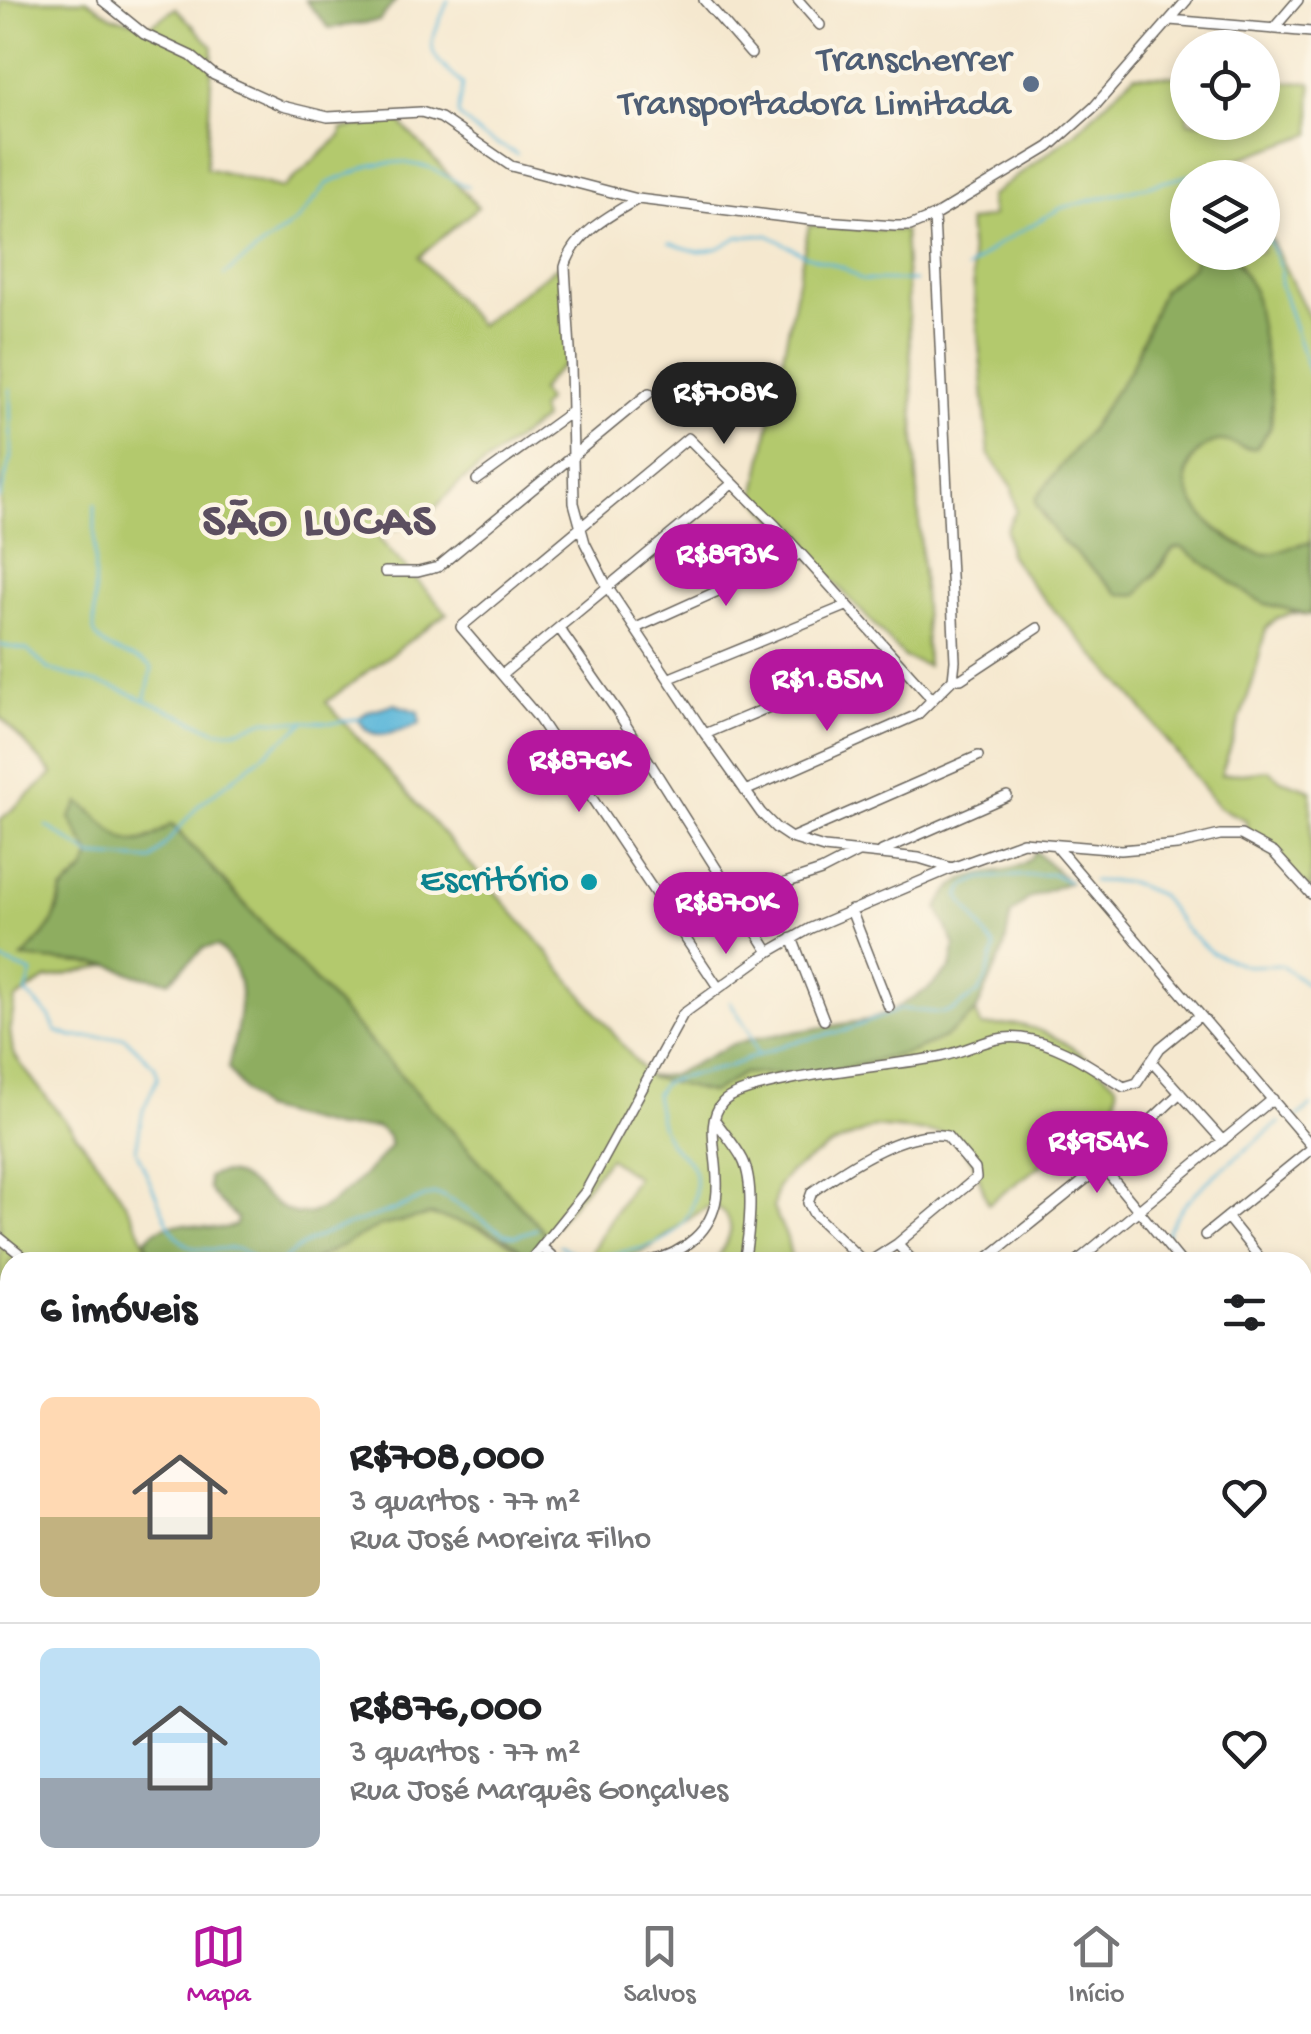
<!DOCTYPE html>
<html lang="pt">
<meta charset="utf-8">
<style>
body{margin:0;font-family:"Gochi Hand",sans-serif;background:#f2f2f2;color:#202124;height:100vh;display:flex;flex-direction:column;font-size:38px;white-space:nowrap}
*{box-sizing:border-box;margin:0}
p{font-size:32px;color:#757577}
.icon{flex:none;width:55px;height:55px;fill:none;stroke:currentColor;stroke-width:2;stroke-linecap:round;stroke-linejoin:round}
.map{position:relative;flex:1;overflow:hidden}
.panel{position:absolute;left:0px;top:1252px;width:1312px;height:642px;display:flex;flex-direction:column;background:#fff;border-radius:30px 30px 0 0;box-shadow:0 5px 15px #0003}
.panel>*{flex:none}
.buttons{position:absolute;left:1170px;top:30px;display:grid;gap:20px}
.buttons a{display:grid;place-items:center;width:110px;height:110px;border-radius:50%;background:#fff;box-shadow:0 5px 15px #0003;font-size:50px}
.price{position:absolute;translate:-50% -85px;padding:0 22px;border-radius:35px;background:#b5179e;color:#fff;font-size:32px;line-height:65px;filter:drop-shadow(0 2px 5px #0008)}
.price::after{content:'';position:absolute;left:50%;top:60px;width:30px;height:22px;margin-left:-15px;background:inherit;clip-path:polygon(0 0,100% 0,50% 100%)}
.price.current{background:#222;color:#fff}
ul{padding:0;list-style:none}
li{display:flex;align-items:center;gap:30px;height:250px;padding:0 40px}
li+li{border-top:2px solid #e0e0e0}
li span{display:grid;place-items:center;flex:none;width:280px;height:200px;border-radius:15px;color:#555}
li>.icon{margin-inline-start:auto}
span .icon{width:120px;height:120px;fill:#fffc;stroke-width:1}
li b{font-size:42px}
h2{display:flex;justify-content:space-between;align-items:center;height:120px;padding:0 40px;font-size:42px}
.dock{display:flex;justify-content:space-around;align-items:center;height:140px;border-top:2px solid #e0e0e0;background:#fff;font-size:28px;color:#757577}
.dock a{display:grid;justify-items:center;gap:5px}
.dock .current{color:#b5179e}
.map>svg:first-child{display:block}
.green{fill:#b3c96d;stroke:#687244;stroke-width:2.5}
.forest{fill:#8ead60;stroke:#55643e;stroke-width:2.5}
.water{fill:#5db8da;stroke:#3c6a7b;stroke-width:2.5}
.lines{fill:none;stroke-linecap:round;stroke-linejoin:round}
.stream{stroke:#5db8da;stroke-width:2.5}
.minor-casing{stroke:#68635b;stroke-width:12}
.minor{stroke:#fff;stroke-width:9}
.service-dot{fill:#5c6f8a;stroke:#fcf5e5;stroke-width:4}
.culture-dot{fill:#0f9aa8;stroke:#fcf5e5;stroke-width:4}
.labels{text-anchor:middle;dominant-baseline:central;stroke-width:9;stroke-linejoin:round;paint-order:stroke}
.service-label{font-size:38px;fill:#4e5e75;stroke:#fcf5e5;text-anchor:end}
.culture-label{font-size:38px;fill:#0d838f;stroke:#fcf5e5;text-anchor:end}
.district-label{font-size:48px;font-weight:bold;letter-spacing:2.5px;fill:#5c4f60;stroke:#fcf5e5}
</style>
<div class="map">
<svg width="1311" height="1894" viewBox="0 0 1311 1894">
<rect width="100%" height="100%" fill="#fcf5e5"/>
<filter id="ink" filterUnits="userSpaceOnUse"><feTurbulence type="fractalNoise" baseFrequency=".01" numOctaves="2"/><feDisplacementMap in="SourceGraphic" scale="20" xChannelSelector="R" yChannelSelector="G"/><feConvolveMatrix kernelMatrix="1 2 1 2 8 2 1 2 1" color-interpolation-filters="sRGB"/></filter>
<filter id="wash" filterUnits="userSpaceOnUse"><feTurbulence type="fractalNoise" baseFrequency=".0048" numOctaves="4" result="noise"/><feDisplacementMap in="SourceGraphic" scale="40" xChannelSelector="R" yChannelSelector="G"/><feGaussianBlur stdDeviation="2.25" result="paint"/><feColorMatrix in="noise" values="0 0 0 0 0 0 0 0 0 0 0 0 0 0 0 0 0 1.4 0 .05"/><feComposite in="paint" operator="in"/></filter>
<g filter="url(#wash)">
<rect width="100%" height="100%" fill="#f5e8cf"/>
<path class="green" d="M 0,0 L 87,0 L 113,17 L 151,25 L 176,8 L 213,47 L 206,168 L 283,188 L 341,136 L 342,129 L 398,120 L 478,207 L 419,257 L 479,325 L 560,264 L 571,359 L 549,378 L 540,391 L 546,401 L 540,409 L 543,419 L 457,485 L 433,510 L 397,529 L 384,528 L 380,532 L 380,540 L 447,613 L 326,702 L 535,937 L 648,1076 L 720,1086 L 742,1073 L 911,1052 L 944,1038 L 976,1012 L 981,1026 C 995,1028 1009,1022 1021,1025 C 1059,1033 1090,1059 1117,1085 C 1119,1105 1109,1113 1095,1125 L 988,1204 L 974,1163 L 952,1134 L 874,1127 L 828,1147 L 789,1173 L 777,1187 L 773,1208 L 787,1238 L 792,1262 L 715,1262 C 729,1237 742,1225 713,1204 C 665,1229 654,1262 593,1262 L 590,1258 L 593,1249 L 636,1177 L 609,1158 L 547,1235 L 172,824 C 135,852 121,844 92,811 L 91,855 L 84,871 L 62,891 L 52,927 L 22,958 L 111,965 L 46,979 L 15,1000 L 10,1030 L 13,1053 C 54,1113 136,1193 150,1262 L 10,1262 L 10,1837 L 0,1848 L 0,820 L 53,774 L 0,716 Z
M 1134,75 L 1187,77 L 1188,122 L 1262,122 L 1263,81 L 1311,83 L 1311,134 L 1233,161 L 1240,177 L 1188,178 L 1188,252 L 1196,253 L 1193,266 L 1163,290 L 1131,368 L 1088,432 L 1036,498 L 1044,519 L 1105,581 L 1153,578 L 1173,549 L 1181,547 L 1252,597 L 1266,604 L 1311,615 L 1292,613 L 1277,618 L 1266,628 L 1254,678 L 1221,775 L 1269,770 L 1281,780 L 1311,790 L 1311,890 L 1248,835 L 1246,820 L 1218,807 L 1137,702 L 1033,587 L 1009,554 L 1006,529 L 1016,511 L 1012,486 L 989,455 L 968,222 L 992,216 L 989,197 L 1076,132 Z
M 1263,223 L 1311,321 L 1311,543 C 1296,542 1289,551 1275,554 C 1252,559 1199,520 1189,499 C 1180,477 1194,441 1221,440 C 1237,439 1247,459 1261,441 C 1262,440 1269,431 1270,429 C 1280,396 1249,301 1240,265 L 1231,253 L 1262,252 Z
M 809,225 L 904,231 L 927,666 L 905,658 L 755,497 Z
M 431,1215 C 468,1224 499,1232 529,1257 L 525,1262 L 310,1262 L 380,1226 Z"/>
<path class="forest" d="M 305,0 L 396,0 L 379,21 L 329,28 Z
M 1196,253 L 1231,253 L 1254,291 L 1272,398 L 1270,428 L 1256,448 C 1239,451 1227,435 1212,443 C 1149,475 1217,543 1259,553 C 1278,558 1292,542 1311,543 L 1311,615 L 1266,604 L 1252,597 L 1181,547 L 1173,549 L 1138,595 L 1119,594 L 1058,537 L 1036,504 L 1036,498 L 1088,432 L 1131,368 L 1163,290 L 1193,266 Z
M 79,802 C 115,826 124,865 171,824 L 547,1235 L 529,1257 L 509,1240 L 482,1228 L 431,1215 L 380,1226 L 310,1262 L 150,1262 L 146,1239 C 176,1207 204,1239 236,1225 L 237,1218 L 218,1201 L 209,1189 L 208,1177 C 246,1157 268,1217 306,1214 C 329,1213 377,1163 391,1145 L 387,1135 L 377,1127 L 336,1128 L 261,1109 L 243,1090 L 228,1068 C 237,1028 255,976 217,946 L 204,948 L 169,981 L 135,975 L 111,965 L 22,958 C 45,934 57,925 62,891 L 84,871 L 91,856 L 70,818 Z
M 1035,851 L 1069,882 L 1029,898 L 1011,914 L 1004,949 L 976,1012 L 944,1038 L 911,1052 L 821,1074 L 743,1073 L 712,1093 L 648,1077 L 672,1075 L 733,1044 L 756,1038 L 868,1020 L 893,1010 L 928,989 L 951,968 L 955,946 L 938,908 C 962,854 1015,887 1035,851 Z"/>
<path class="water" d="M 394,704 L 419,712 L 420,724 C 400,730 370,747 359,718 L 369,711 Z"/>
<g class="lines">
<path class="stream" d="M 448,0 C 431,46 418,47 463,84 L 458,115 L 482,136 L 517,154
M 1262,225 L 1281,269 L 1280,284 L 1311,377
M 669,243 L 699,252 L 719,248 L 738,237 L 768,235 L 805,255 L 844,268 L 861,280 L 915,281
M 967,269 L 997,245 L 1061,208 L 1203,172 L 1216,172 L 1234,178
M 224,275 L 299,219 L 327,184 L 372,165 L 401,162 L 428,167 L 468,187
M 0,498 L 11,456 L 10,388
M 95,504 L 94,632 C 106,657 133,651 152,668 L 146,698
M 0,645 L 27,650 L 48,669 L 119,689 L 217,731 L 235,731 L 267,720 L 333,723 L 361,718
M 47,826 L 92,856 L 152,860 L 198,806 L 304,723
M 1093,881 L 1129,882 L 1160,895 L 1184,928 L 1212,953 L 1247,966 L 1281,965 L 1311,987
M 0,960 L 32,973 L 26,993 L 49,1016 L 56,1031 L 72,1037 L 124,1037 L 155,1067 L 158,1077 L 143,1110 L 136,1150 L 169,1225 C 191,1261 207,1246 237,1249 C 245,1250 252,1258 258,1262
M 730,1002 L 749,1031 L 757,1054
M 1298,1117 L 1311,1106
M 1166,1236 C 1177,1197 1247,1150 1280,1122
M 560,1245 C 593,1268 597,1255 633,1250 C 666,1244 692,1226 695,1191 C 695,1183 697,1176 693,1168 C 688,1157 679,1154 672,1146 C 659,1130 659,1113 655,1095 L 663,1084 L 674,1079 L 727,1067 L 790,1043 L 844,1031 L 901,1009 L 942,1013 L 953,1010 L 978,993 L 985,982 L 995,948 L 959,896 L 966,885 L 981,878 L 1053,874 L 1068,881
M 1162,1255 L 1163,1262
M 281,1262 C 313,1230 363,1223 405,1206 C 415,1202 424,1196 435,1194 L 443,1196 L 505,1234 L 515,1236 L 536,1229
M 0,1601 L 3,1611 L 0,1635
M 0,1685 L 10,1694
M 0,1704 L 10,1701
M 734,1894 L 735,1885"/>
</g>
</g>
<g filter="url(#ink)">
<g class="lines">
<defs>
<path id="minor" d="M 102,0 L 144,34 L 191,56 L 214,75 L 282,106 L 328,117 L 421,112 L 441,118 L 511,166 L 638,199 L 809,220 L 895,226 L 910,226 L 934,216 L 1049,147 L 1094,107 L 1187,0
M 704,0 L 751,54
M 798,0 L 820,25
M 1170,20 L 1311,32
M 1274,28 L 1298,0
M 638,199 C 610,215 574,234 565,267 L 571,366 L 574,503 L 585,543 L 608,588 L 705,734 L 761,813 L 776,828 L 791,838 L 824,848 L 919,858 L 952,868
M 477,480 L 571,412
M 385,572 L 418,572 L 438,567 L 649,393
M 559,628 L 617,711 L 769,952
M 636,628 L 800,554
M 504,673 L 733,483
M 670,678 L 846,606
M 953,679 L 961,679 L 1038,628
M 705,734 L 891,656
M 745,791 L 917,715 L 953,679 L 955,661 L 934,216
M 791,838 L 978,756
M 1056,846 L 1311,1145
M 882,851 L 1007,796
M 737,899 L 821,871 L 858,852
M 851,910 L 889,1007
M 792,938 L 824,1020
M 718,987 L 537,716 L 461,627 L 688,438 L 776,526 L 932,699
M 1151,1061 L 1223,1141
M 715,1120 C 724,1133 736,1146 743,1160 C 755,1185 749,1235 744,1262
M 1102,1166 L 1181,1262
M 1227,1217 L 1263,1262
M 1205,1235 L 1311,1149
M 0,1238 L 30,1262
M 897,1244 L 914,1262
M 543,1248 L 558,1262
M 529,1262 L 586,1191 L 683,1014 L 769,952 L 811,928 L 952,868 L 1023,842 L 1121,850 L 1177,845 L 1220,835 L 1241,835 L 1274,853 L 1311,894
M 648,1262 C 666,1258 681,1251 695,1238 C 743,1193 694,1133 723,1102 C 745,1078 900,1065 939,1057 C 967,1052 992,1034 1021,1038 C 1060,1043 1091,1067 1124,1087 L 1137,1083 L 1160,1048 L 1199,1016
M 864,1262 L 814,1214 L 808,1203 L 812,1192 C 844,1169 906,1127 947,1136 L 975,1169 L 976,1178 L 897,1244 L 869,1262
M 983,1262 L 1102,1166 L 1180,1093
M 1076,1262 L 1273,1099
M 1302,1304 L 1311,1297
M 1302,1390 L 1311,1383
M 1302,1399 L 1311,1420
M 1302,1602 L 1311,1597
M 1302,1737 L 1311,1732
M 1302,1813 L 1311,1807
M 0,1879 L 10,1868
M 41,1885 L 51,1894
M 140,1885 L 151,1894
M 243,1885 L 254,1894
M 322,1885 L 330,1894
M 417,1885 L 425,1894
M 503,1885 L 511,1894
M 590,1885 L 598,1894
M 821,1885 L 826,1894
M 903,1885 L 908,1894
M 979,1885 L 985,1894
M 1126,1885 L 1132,1894
M 258,1894 L 266,1885
M 468,1894 L 479,1885
M 545,1894 L 554,1885
M 666,1894 L 676,1886
M 794,1894 L 796,1885
M 1054,1894 L 1066,1885
M 1168,1894 L 1183,1885
M 1287,1894 L 1308,1890"/>
</defs>
<use href="#minor" class="minor-casing"/>
<use href="#minor" class="minor"/>
</g>
</g>
<circle class="service-dot" cx="1031" cy="84" r="10"/>
<circle class="culture-dot" cx="589" cy="882" r="10"/>
<g class="labels">
<g class="service-label">
<text x="1011" y="62">Transcherrer<tspan x="1011" dy="44">Transportadora Limitada</tspan></text>
</g>
<g class="culture-label">
<text x="569" y="882">Escritório</text>
</g>
<g class="district-label">
<text x="320" y="524">SÃO LUCAS</text>
</g>
</g>
</svg>
<div class="buttons">
<a><svg class="icon" aria-label="locate" viewBox="0 0 24 24"><circle cx="12" cy="12" r="6"/><path d="M12 2v4M12 18v4M2 12h4M18 12h4"/></svg></a>
<a><svg class="icon" aria-label="layers" viewBox="0 0 24 24"><path d="M12 4l9 5-9 5-9-5zM3 14l9 5 9-5"/></svg></a>
</div>
<b class="price current" style="left:724px;top:447px">R$708K</b>
<b class="price" style="left:726px;top:609px">R$893K</b>
<b class="price" style="left:827px;top:734px">R$1.85M</b>
<b class="price" style="left:579px;top:815px">R$876K</b>
<b class="price" style="left:726px;top:957px">R$870K</b>
<b class="price" style="left:1097px;top:1196px">R$954K</b>
<section class="panel">
<h2>6 imóveis<svg class="icon" aria-label="filters" viewBox="0 0 24 24"><path d="M4 7h16M4 17h16"/><circle cx="9" cy="7" r="2"/><circle cx="15" cy="17" r="2"/></svg></h2>
<ul>
<li><span style="background:linear-gradient(#ffd9b3 60%,#c2b280 0)"><svg class="icon" aria-label="home" viewBox="0 0 24 24"><path d="M3 11l9-7 9 7M6 9v11h12V9"/></svg></span><div><b>R$708,000</b><p>3 quartos · 77 m²</p><p>Rua José Moreira Filho</p></div><svg class="icon" aria-label="heart" viewBox="0 0 24 24"><path d="M12 20l-8-8c-3-5 5-10 8-4 3-6 11-1 8 4z"/></svg></li>
<li><span style="background:linear-gradient(#bfe0f5 65%,#9aa5b1 0)"><svg class="icon" aria-label="home" viewBox="0 0 24 24"><path d="M3 11l9-7 9 7M6 9v11h12V9"/></svg></span><div><b>R$876,000</b><p>3 quartos · 77 m²</p><p>Rua José Marquês Gonçalves</p></div><svg class="icon" aria-label="heart" viewBox="0 0 24 24"><path d="M12 20l-8-8c-3-5 5-10 8-4 3-6 11-1 8 4z"/></svg></li>
</ul>
</section>
</div>
<nav class="dock">
<a class="current"><svg class="icon" aria-label="map" viewBox="0 0 24 24"><path d="M3 6l6-2 6 2 6-2v14l-6 2-6-2-6 2zM9 4v14M15 6v14"/></svg>Mapa</a>
<a><svg class="icon" aria-label="saved" viewBox="0 0 24 24"><path d="M7 4h10v16l-5-4-5 4z"/></svg>Salvos</a>
<a><svg class="icon" aria-label="home" viewBox="0 0 24 24"><path d="M3 11l9-7 9 7M6 9v11h12V9"/></svg>Início</a>
</nav>
